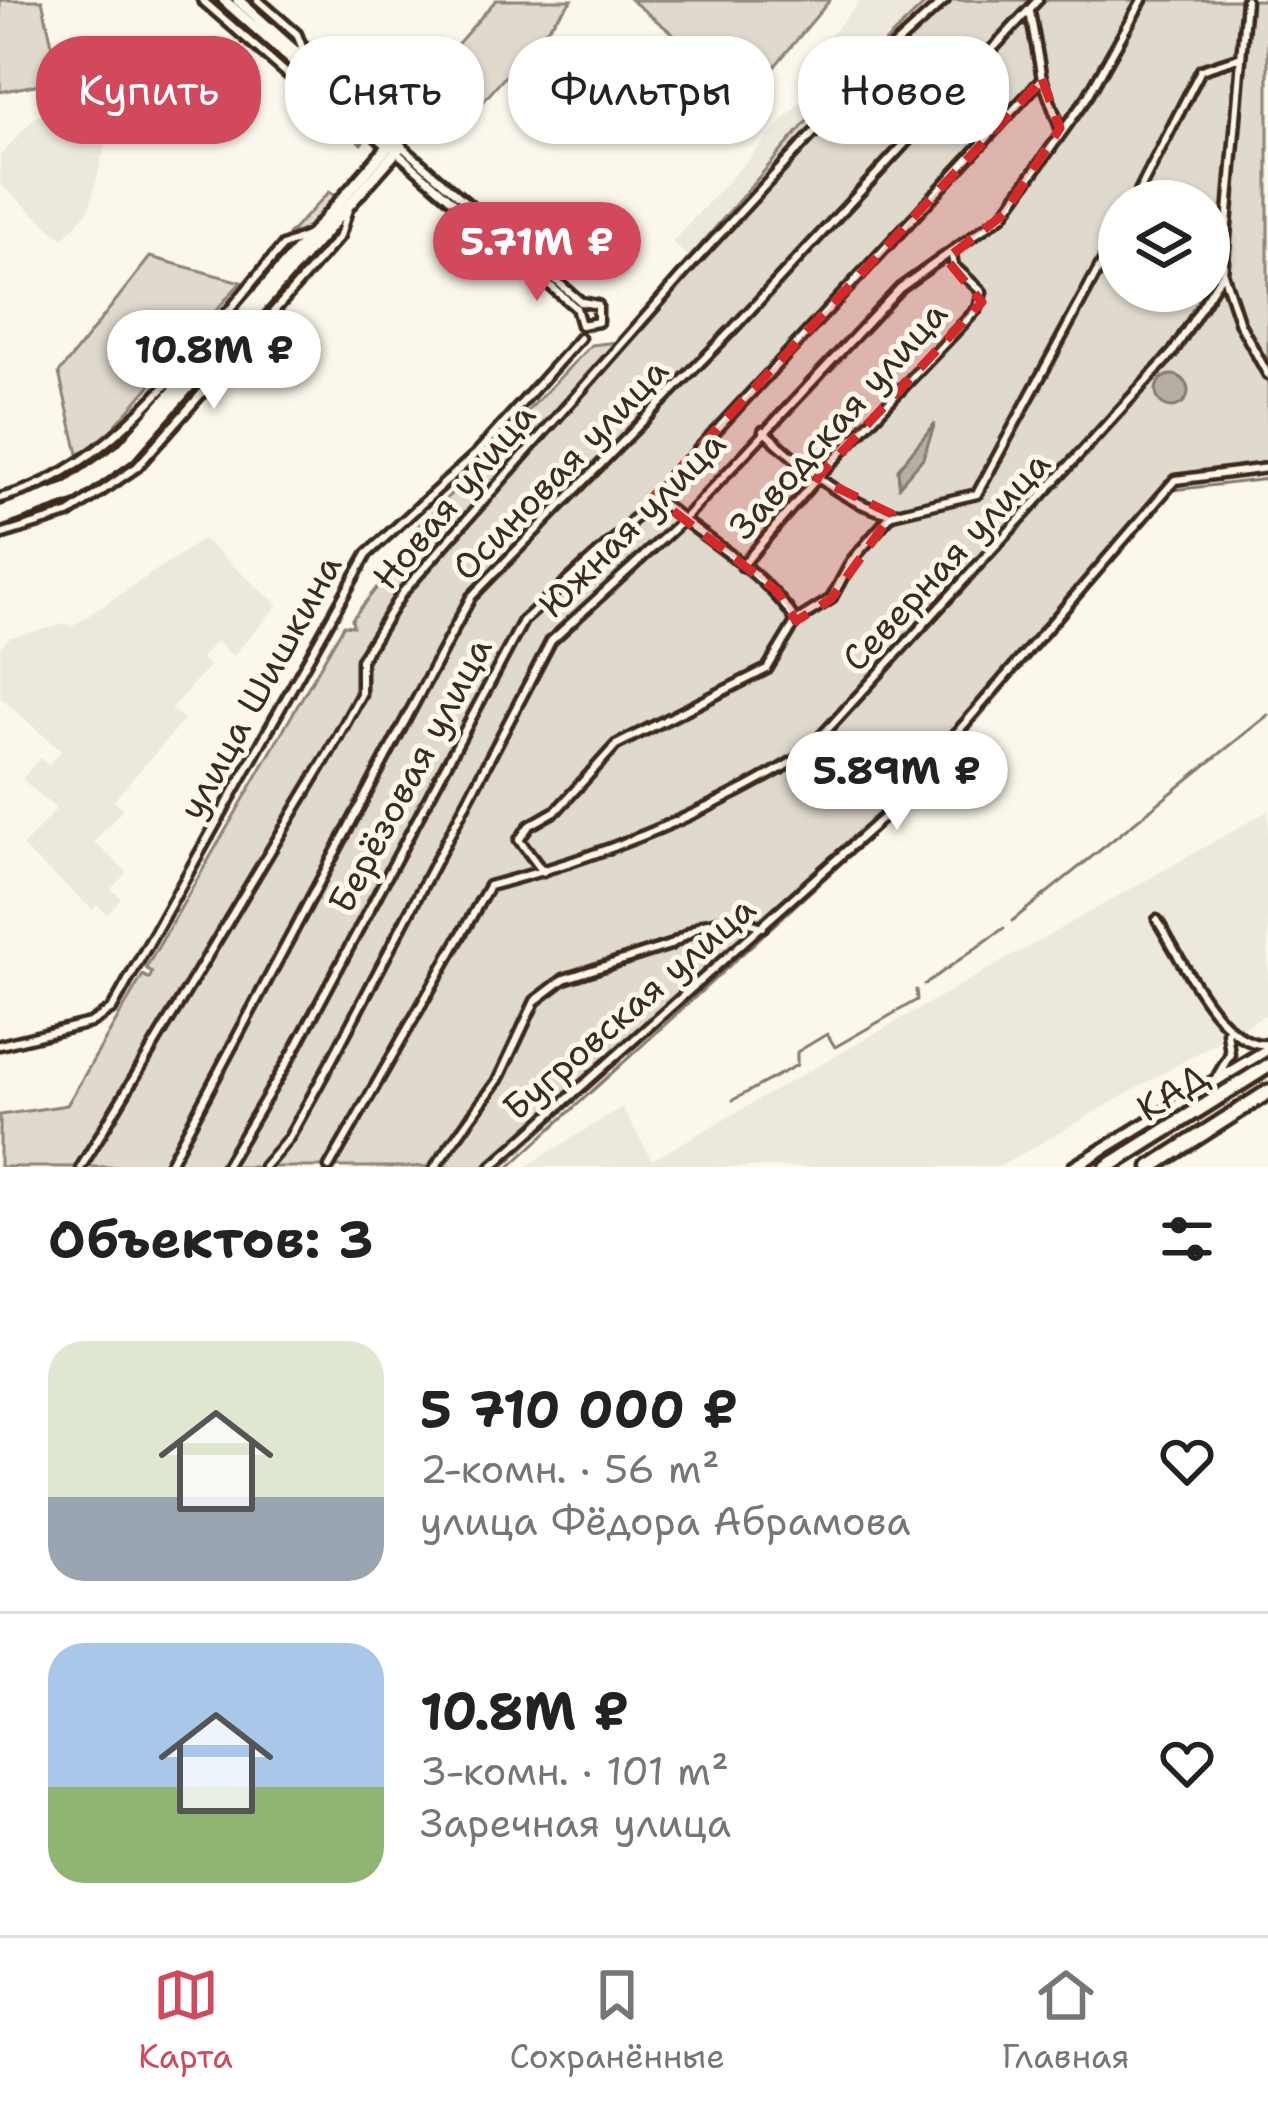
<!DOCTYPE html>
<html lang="ru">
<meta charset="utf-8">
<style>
body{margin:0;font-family:"Shantell Sans",sans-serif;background:#f6f6f6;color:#222;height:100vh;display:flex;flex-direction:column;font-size:45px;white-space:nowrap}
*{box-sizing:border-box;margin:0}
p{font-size:39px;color:#767676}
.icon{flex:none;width:66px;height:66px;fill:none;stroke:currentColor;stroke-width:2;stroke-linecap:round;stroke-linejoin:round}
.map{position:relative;height:1167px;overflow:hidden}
.side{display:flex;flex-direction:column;background:#fff;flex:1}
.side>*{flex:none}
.banner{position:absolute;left:36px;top:36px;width:1197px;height:108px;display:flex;gap:24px}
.tools{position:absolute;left:1098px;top:180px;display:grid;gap:24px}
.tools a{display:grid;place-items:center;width:132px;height:132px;border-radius:50%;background:#fff;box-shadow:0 3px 9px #0004;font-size:60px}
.price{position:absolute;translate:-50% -102px;padding:0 27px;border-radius:42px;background:#fff;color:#222;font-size:39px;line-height:78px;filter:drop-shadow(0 3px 6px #0008)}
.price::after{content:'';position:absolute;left:50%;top:72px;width:36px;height:27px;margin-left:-18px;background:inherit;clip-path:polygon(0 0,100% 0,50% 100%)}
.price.on{background:#d1495b;color:#fff}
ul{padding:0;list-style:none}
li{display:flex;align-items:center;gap:36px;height:300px;padding:0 48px}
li+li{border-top:3px solid #e0e0e0}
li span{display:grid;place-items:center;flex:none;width:336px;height:240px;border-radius:36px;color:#555}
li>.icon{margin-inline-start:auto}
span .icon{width:144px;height:144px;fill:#fffc;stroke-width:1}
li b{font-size:51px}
h2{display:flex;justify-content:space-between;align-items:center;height:144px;padding:0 48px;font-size:51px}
.tag{padding:0 42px;border-radius:48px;background:#fff;box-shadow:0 3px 9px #0004;font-size:42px;line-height:108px}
.tag.on{background:#d1495b;color:#fff}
.menu{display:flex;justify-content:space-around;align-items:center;height:168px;border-top:3px solid #e0e0e0;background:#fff;font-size:33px;color:#767676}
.menu a{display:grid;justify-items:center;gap:6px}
.menu .on{color:#d1495b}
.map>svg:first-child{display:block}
.built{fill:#ede8dd}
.green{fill:#dfd9ce;stroke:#8d8276;stroke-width:3;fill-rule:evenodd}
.water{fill:#b6aea2;stroke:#85796d;stroke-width:3}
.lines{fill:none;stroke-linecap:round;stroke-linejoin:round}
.stream{stroke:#85796d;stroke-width:3}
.street-casing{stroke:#3b2a1e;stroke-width:15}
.secondary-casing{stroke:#3b2a1e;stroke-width:18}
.highway-casing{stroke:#3b2a1e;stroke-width:21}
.street{stroke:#fbf7ec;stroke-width:6}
.secondary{stroke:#fbf7ec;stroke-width:9}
.highway{stroke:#fbf7ec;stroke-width:12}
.marked{fill:#d62828;fill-opacity:0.2;stroke:#d62828;stroke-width:9;stroke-dasharray:24 15;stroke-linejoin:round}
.labels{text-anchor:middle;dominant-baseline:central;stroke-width:10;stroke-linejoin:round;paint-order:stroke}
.street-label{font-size:36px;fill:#3b2a1e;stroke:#fbf7ec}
</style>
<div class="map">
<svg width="1268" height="1167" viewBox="0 0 1268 1167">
<rect width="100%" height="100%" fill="#fbf7ec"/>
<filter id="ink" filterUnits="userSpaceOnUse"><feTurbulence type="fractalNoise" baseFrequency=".00833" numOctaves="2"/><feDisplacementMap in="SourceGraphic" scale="24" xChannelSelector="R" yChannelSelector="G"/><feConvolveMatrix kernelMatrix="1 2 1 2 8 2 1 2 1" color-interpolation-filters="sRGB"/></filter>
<g filter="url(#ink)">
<path class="built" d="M 861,0 L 929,0 L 827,98 L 690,259 L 672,242 L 844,55 L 827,40 Z
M 100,102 L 115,106 L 89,210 L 63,239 L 0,184 L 0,156 L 35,117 Z
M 203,539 L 278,605 L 233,656 L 216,641 L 201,658 L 209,666 L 171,709 L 184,720 L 114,800 L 123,809 L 94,842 L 127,872 L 111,889 L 121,898 L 107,914 L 97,905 L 93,910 L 22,847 L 56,809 L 22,779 L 40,758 L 48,765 L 61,751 L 0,697 L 0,647 L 10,637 L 66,624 L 71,627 Z
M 1268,811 L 1268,1013 L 999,1167 L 525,1167 L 622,1107 L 652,1160 Z"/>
<path class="green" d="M 0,0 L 42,0 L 60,80 L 0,92 Z
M 208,0 L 218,0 L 322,93 L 309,89 Z
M 496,0 L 572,0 L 461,127 L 417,90 Z
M 631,0 L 830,0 L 750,96 Z
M 929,0 L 1268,0 L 1268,472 L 1176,482 L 897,809 L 502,1167 L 0,1167 L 0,1115 L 67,1105 L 143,975 L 149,979 L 152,973 L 146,968 L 344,625 L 353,626 L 352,619 L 416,538 L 411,533 L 498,448 L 520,452 L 528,444 L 517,438 L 522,417 L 591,345 L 617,342 L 827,98 ZM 1119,201 L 1209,201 L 1209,291 L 1119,291 Z
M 303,37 L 350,77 L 344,84 L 313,60 Z
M 319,100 L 368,136 L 361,144 L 317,105 Z
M 329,192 L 335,196 L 313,226 L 287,236 Z
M 336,226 L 339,233 L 247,338 L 255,319 Z
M 150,257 L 241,282 L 114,427 L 79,458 L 59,373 Z
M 204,377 L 209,381 C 137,463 107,500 0,532 L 0,525 C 92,504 144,445 204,377 Z"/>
<path class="water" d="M1156 391a16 16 0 1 1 32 0a16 16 0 1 1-32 0Z
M 935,423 L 923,458 L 899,486 L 898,469 Z"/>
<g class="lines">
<path class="stream" d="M 1012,921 L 1268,715
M 924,985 L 1004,928
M 733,1100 L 797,1065 L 797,1052 L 827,1034 L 835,1047 L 917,1000 L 916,990
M 509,1167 L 901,809 L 1173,490 L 1268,479"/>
<defs>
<path id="street" d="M 202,0 L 308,92 L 331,97
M 258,0 L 297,34 L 306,57
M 1246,0 L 1223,273 L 1240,324 L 1268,375
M 1043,81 L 1060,128
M 401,146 L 581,302
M 393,149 L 576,308
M 1134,201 L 1201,70 L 1241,57
M 576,308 L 581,325 L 598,322 L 598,305 L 582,302
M 763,431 C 802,464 841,504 892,514
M 654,496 C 700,537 763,569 796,621
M 0,498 C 121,469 204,335 283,246 L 309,235
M 0,535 L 68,514 L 137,467 L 340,236 L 349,206
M 742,566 L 817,478 L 978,308 L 982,292 L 954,266 L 952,255
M 543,872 L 519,840 L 529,826 L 557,810 L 616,745 L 767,669 L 796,621 L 831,599 L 852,560 L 892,514 L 977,494 L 1119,231
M 1157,920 C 1180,956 1222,1050 1268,1044
M 0,1045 L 90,1023 L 112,1009 L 367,554 L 477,453 L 580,338
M 1218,1075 L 1230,1054 L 1227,1032
M 81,1167 L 329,753 L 361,694 L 361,660 L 402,593 L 693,263 L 893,47 L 945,0
M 168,1167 L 471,597 L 731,331 L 1038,0
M 225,1167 L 294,1051 L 523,621 L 620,534 L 1042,79 L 1030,12
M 264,1167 L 289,1138 L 335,1054 L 551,641 L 682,521 L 900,288 L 1003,215 L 1088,96 L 1142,0
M 329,1167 L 489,886 C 600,857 708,814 805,754 L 1173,352 L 1223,273
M 435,1167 L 498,1080 L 535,1001 L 564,979 L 670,945 L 703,924 L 733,918 L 763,927
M 491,1167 L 885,816 L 1175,480 L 1268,468"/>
<path id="secondary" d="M 224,0 L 389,146
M 0,512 L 68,488 L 122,450 L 394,140
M 0,521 L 73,495 L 128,456 L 401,146 L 238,0
M 1074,1167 L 1268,1049"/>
<path id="highway" d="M 1107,1167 L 1268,1066
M 1151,1167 L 1268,1092"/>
</defs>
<use href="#street" class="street-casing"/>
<use href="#secondary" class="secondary-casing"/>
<use href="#highway" class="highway-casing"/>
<use href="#street" class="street"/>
<use href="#secondary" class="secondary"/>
<use href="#highway" class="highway"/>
</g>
</g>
<path class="marked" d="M 1042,79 L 1060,128 L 1003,215 L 946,259 L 982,302 L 817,478 L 892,514 L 831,599 L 796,621 L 777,591 L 654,496 Z"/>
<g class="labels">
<g class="street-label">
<text transform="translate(838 420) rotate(-48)">Заводская улица</text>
<text transform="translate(560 469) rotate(-46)">Осиновая улица</text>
<text transform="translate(454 496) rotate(-50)">Новая улица</text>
<text transform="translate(632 524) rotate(-45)">Южная улица</text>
<text transform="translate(946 561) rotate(-47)">Северная улица</text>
<text transform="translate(260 687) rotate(-61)">улица Шишкина</text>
<text transform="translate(410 775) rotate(-62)">Берёзовая улица</text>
<text transform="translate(629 1008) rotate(-41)">Бугровская улица</text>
<text transform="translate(1172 1092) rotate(-32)">КАД</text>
</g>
</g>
</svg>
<div class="tools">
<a><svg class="icon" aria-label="layers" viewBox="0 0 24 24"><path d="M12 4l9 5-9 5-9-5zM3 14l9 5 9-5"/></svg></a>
</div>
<b class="price on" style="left:537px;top:304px">5.71M ₽</b>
<b class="price" style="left:214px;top:412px">10.8M ₽</b>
<b class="price" style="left:897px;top:833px">5.89M ₽</b>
<div class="banner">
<a class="tag on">Купить</a>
<a class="tag">Снять</a>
<a class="tag">Фильтры</a>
<a class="tag">Новое</a>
</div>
</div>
<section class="side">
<h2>Объектов: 3<svg class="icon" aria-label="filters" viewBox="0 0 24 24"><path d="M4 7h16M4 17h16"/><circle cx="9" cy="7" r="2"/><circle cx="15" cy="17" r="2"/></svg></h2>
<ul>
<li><span style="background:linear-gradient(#dfe7d0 65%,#9aa5b1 0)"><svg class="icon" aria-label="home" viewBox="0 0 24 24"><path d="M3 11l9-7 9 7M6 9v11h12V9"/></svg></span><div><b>5 710 000 ₽</b><p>2-комн. · 56 m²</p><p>улица Фёдора Абрамова</p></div><svg class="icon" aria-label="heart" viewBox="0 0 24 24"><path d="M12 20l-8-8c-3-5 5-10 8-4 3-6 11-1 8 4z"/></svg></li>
<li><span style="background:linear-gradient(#a9c7e8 60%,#8fb573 0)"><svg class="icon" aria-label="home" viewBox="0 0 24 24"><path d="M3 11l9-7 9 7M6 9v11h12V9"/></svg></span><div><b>10.8M ₽</b><p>3-комн. · 101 m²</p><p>Заречная улица</p></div><svg class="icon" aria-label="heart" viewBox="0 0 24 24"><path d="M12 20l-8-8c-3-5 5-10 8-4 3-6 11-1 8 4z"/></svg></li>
</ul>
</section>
<nav class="menu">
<a class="on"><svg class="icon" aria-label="map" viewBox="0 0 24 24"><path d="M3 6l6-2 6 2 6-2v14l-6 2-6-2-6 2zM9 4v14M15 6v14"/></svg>Карта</a>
<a><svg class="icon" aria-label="saved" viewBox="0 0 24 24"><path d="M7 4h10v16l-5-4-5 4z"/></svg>Сохранённые</a>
<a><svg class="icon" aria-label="home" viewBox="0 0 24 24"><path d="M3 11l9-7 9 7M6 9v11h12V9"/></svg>Главная</a>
</nav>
